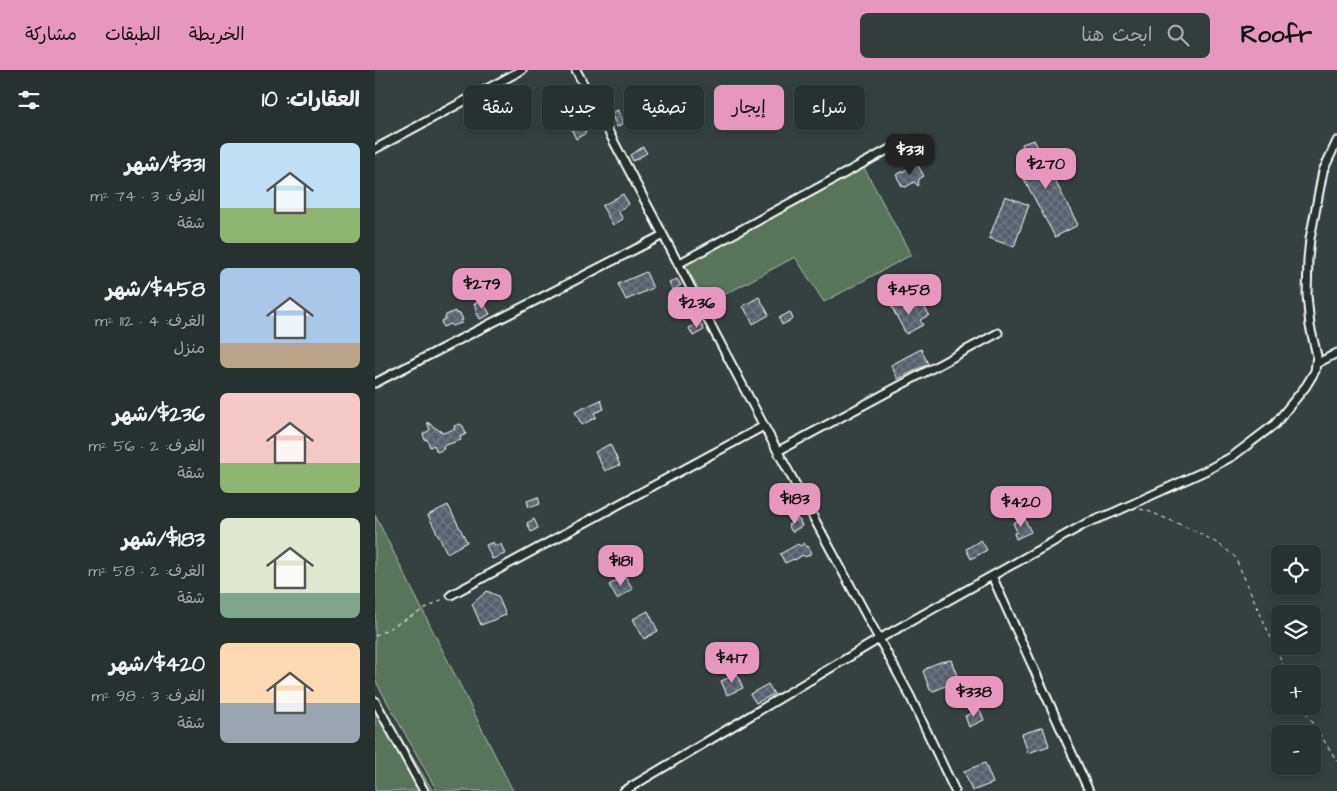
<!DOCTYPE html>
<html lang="ar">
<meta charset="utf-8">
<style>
body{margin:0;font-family:"Architects Daughter","Playpen Sans Arabic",sans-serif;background:#333d3c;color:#f1f3f6;direction:rtl;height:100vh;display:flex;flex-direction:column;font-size:19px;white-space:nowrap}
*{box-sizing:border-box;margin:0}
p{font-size:16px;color:#a4a9ab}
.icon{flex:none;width:28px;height:28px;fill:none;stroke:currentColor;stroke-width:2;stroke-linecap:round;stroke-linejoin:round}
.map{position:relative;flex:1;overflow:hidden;direction:ltr}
.drawer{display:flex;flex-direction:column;background:#273130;width:375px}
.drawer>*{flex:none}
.guide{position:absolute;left:15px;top:15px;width:475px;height:45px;direction:rtl;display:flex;gap:10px}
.controls{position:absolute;left:896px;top:475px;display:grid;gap:10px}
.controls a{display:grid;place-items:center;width:50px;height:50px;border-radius:8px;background:#273130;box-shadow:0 2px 8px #0003,0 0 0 1px #434c4c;font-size:25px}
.price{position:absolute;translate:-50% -42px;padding:0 11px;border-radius:10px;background:#e797bd;color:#111;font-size:16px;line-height:32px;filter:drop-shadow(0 1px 2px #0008)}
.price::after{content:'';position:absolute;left:50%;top:30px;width:15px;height:11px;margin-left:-8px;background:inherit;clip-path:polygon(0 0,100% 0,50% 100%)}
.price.active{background:#222;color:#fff}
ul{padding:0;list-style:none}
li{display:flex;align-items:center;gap:15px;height:125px;padding:0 15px}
li span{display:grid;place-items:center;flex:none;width:140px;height:100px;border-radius:8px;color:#555}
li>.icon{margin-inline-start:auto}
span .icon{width:60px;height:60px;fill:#fffc;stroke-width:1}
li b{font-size:21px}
h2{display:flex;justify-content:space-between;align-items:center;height:60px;padding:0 15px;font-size:21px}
.chip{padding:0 18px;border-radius:8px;background:#273130;box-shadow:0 2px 8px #0003,0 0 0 1px #434c4c;font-size:18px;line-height:45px}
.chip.active{background:#e797bd;color:#111}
header{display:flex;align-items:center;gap:30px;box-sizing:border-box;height:70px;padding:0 25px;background:#e797bd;color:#111}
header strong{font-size:24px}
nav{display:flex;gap:28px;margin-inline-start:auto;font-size:18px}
.search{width:350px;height:45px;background:#333d3c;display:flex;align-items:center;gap:12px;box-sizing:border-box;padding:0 18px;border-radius:8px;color:#a4a9ab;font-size:19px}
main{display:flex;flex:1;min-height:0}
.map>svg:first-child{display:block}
.grass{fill:#58755c;stroke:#acbaae}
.building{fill:url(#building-cross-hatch);stroke:#fff}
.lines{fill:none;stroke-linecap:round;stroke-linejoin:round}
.minor-casing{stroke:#fff;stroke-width:11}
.path{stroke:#fff;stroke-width:1;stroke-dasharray:4 4;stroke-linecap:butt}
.minor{stroke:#26332d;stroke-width:7}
</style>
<header>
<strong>Roofr</strong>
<div class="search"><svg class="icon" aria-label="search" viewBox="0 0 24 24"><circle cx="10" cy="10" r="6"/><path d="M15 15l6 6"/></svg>ابحث هنا</div>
<nav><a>الخريطة</a><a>الطبقات</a><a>مشاركة</a></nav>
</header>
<main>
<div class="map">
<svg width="962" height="721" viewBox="0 0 962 721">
<defs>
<pattern id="building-cross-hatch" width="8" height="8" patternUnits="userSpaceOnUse" patternTransform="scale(1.25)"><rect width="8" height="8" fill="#54616d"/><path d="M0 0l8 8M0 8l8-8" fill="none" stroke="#6e7983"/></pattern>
</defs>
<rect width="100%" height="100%" fill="#344140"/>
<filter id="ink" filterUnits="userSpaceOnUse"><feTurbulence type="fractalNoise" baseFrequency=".02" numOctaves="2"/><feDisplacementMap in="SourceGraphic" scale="10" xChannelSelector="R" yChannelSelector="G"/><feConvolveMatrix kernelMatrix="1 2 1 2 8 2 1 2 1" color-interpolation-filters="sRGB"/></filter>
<g filter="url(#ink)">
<path class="grass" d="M 487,94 L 536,185 L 449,232 L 420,187 L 332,234 L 308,191 Z
M 0,445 L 138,721 L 62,721 L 0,610 Z
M 0,626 L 58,721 L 0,721 Z"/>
<path class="building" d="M 282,26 L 290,43 L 279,48 L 276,40 L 273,39 Z
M 243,40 L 249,53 L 242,57 L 236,43 Z
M 205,52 L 211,63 L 201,69 L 195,56 Z
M 659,70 L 703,155 L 680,167 L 641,94 L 652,88 L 647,74 Z
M 268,77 L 272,83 L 258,91 L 255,85 Z
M 542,94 L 549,106 L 544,109 L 543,116 L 539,112 L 531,117 L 527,116 L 521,105 Z
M 248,124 L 254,134 L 243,141 L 248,149 L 238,155 L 227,136 Z
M 630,126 L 654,135 L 639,177 L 614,168 Z
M 271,202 L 278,218 L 251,230 L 243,214 Z
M 302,209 L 306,215 L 298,220 L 294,213 Z
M 384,227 L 394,245 L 378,254 L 368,236 Z
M 523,228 L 531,243 L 548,234 L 554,245 L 545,250 L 548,255 L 531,264 L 514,232 Z
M 107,230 L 115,244 L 105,249 L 100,240 L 102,238 L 99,234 Z
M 80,241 L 81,244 L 85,243 L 88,250 L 86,250 L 87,253 L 77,256 L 75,254 L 68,257 L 66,251 L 70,249 L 71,245 Z
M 415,242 L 418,249 L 407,255 L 404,248 Z
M 325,252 L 329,260 L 318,266 L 314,258 Z
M 546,279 L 553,294 L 523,309 L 516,295 Z
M 226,330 L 229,339 L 219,343 L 221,347 L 207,355 L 200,342 L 217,334 Z
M 52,352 L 68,363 L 80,359 L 79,356 L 85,354 L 88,356 L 91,364 L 85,367 L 86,370 L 68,376 L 69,379 L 62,382 L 59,375 L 55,377 L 52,369 L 50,370 L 48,364 L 55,360 Z
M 235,374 L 245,395 L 230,401 L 220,382 Z
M 163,427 L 165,434 L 154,438 L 152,431 Z
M 73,435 L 92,472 L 72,483 L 53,445 Z
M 649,448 L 656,462 L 641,469 L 639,463 L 642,462 L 638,453 Z
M 159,449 L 163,458 L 156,462 L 152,453 Z
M 424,449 L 427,456 L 417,462 L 413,455 Z
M 606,470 L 612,480 L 596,489 L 591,479 Z
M 118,472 L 120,476 L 126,474 L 130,484 L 117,489 L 111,475 Z
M 429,473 L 432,477 L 433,476 L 437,483 L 430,487 L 428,485 L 420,490 L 419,489 L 410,493 L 405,484 L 423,474 L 425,476 Z
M 250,506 L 258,519 L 242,529 L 234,515 Z
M 112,521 L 123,526 L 131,545 L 106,555 L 97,534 Z
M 273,541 L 283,561 L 269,569 L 258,549 Z
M 367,590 L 371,598 L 365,601 L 361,593 Z
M 576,590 L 583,608 L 581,614 L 579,612 L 559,621 L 555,620 L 548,601 L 555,596 L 565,592 Z
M 362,604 L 368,618 L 352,625 L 346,611 Z
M 393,614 L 399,624 L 381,633 L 375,624 Z
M 605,640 L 609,650 L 594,657 L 590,646 Z
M 668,657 L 674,676 L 653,683 L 647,664 Z
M 610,693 L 618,713 L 597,721 L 589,701 Z"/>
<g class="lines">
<defs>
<path id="minor" d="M 201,0 L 389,356 L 535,626 L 580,721
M 0,79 L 147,0
M 303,194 L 531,70
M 941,294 L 962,283
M 0,313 L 288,165
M 403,381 L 623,263
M 617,506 L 714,721
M 76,525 L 389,356
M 0,631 L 49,721
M 249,721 L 504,569 L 710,454 L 740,442 L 832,400 L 858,386 L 900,354 L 931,316 L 940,301 L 942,286 L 935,256 L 932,225 L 933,189 L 935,169 L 948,101 L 962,71"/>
</defs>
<use href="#minor" class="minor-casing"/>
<path class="path" d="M 765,439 L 773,441 C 801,453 838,466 860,487 L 912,604
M 0,566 L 68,529
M 927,636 L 962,691"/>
<use href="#minor" class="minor"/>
</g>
</g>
</svg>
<div class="controls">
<a><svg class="icon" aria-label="locate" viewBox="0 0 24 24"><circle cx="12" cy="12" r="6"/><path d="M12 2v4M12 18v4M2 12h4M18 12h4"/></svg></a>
<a><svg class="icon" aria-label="layers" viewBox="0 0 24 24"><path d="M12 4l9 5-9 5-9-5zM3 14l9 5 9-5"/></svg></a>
<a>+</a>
<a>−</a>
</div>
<b class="price active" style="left:535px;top:106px">$331</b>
<b class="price" style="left:671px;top:120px">$270</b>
<b class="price" style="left:107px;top:240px">$279</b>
<b class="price" style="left:534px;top:246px">$458</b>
<b class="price" style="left:322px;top:259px">$236</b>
<b class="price" style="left:420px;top:455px">$183</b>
<b class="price" style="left:646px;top:458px">$420</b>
<b class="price" style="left:246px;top:517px">$181</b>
<b class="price" style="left:357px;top:614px">$417</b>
<b class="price" style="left:599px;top:648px">$338</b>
<div class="guide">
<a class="chip">شراء</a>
<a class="chip active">إيجار</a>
<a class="chip">تصفية</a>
<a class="chip">جديد</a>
<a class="chip">شقة</a>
</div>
</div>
<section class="drawer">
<h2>العقارات: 10<svg class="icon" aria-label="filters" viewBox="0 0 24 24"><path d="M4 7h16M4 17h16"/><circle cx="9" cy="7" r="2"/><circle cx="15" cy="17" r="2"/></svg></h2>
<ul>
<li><span style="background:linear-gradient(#bfe0f5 65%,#8fb573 0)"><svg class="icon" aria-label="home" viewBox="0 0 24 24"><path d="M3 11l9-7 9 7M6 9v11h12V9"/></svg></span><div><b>$331/شهر</b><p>الغرف: 3 · 74 m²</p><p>شقة</p></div></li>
<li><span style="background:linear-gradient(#a9c7e8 75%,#b9a48a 0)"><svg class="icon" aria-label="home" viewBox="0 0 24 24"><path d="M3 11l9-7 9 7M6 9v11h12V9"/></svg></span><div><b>$458/شهر</b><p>الغرف: 4 · 112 m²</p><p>منزل</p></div></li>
<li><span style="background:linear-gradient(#f6c9c9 70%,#8fb573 0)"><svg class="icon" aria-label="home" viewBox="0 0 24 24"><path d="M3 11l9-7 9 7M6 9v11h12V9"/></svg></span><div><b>$236/شهر</b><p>الغرف: 2 · 56 m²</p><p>شقة</p></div></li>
<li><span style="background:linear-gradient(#dfe7d0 75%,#7fa58c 0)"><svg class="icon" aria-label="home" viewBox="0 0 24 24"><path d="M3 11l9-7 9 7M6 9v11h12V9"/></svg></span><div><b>$183/شهر</b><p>الغرف: 2 · 58 m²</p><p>شقة</p></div></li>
<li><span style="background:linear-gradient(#ffd9b3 60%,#9aa5b1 0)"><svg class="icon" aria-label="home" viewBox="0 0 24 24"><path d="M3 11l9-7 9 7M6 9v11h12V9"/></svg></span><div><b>$420/شهر</b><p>الغرف: 3 · 98 m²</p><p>شقة</p></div></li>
</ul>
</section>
</main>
